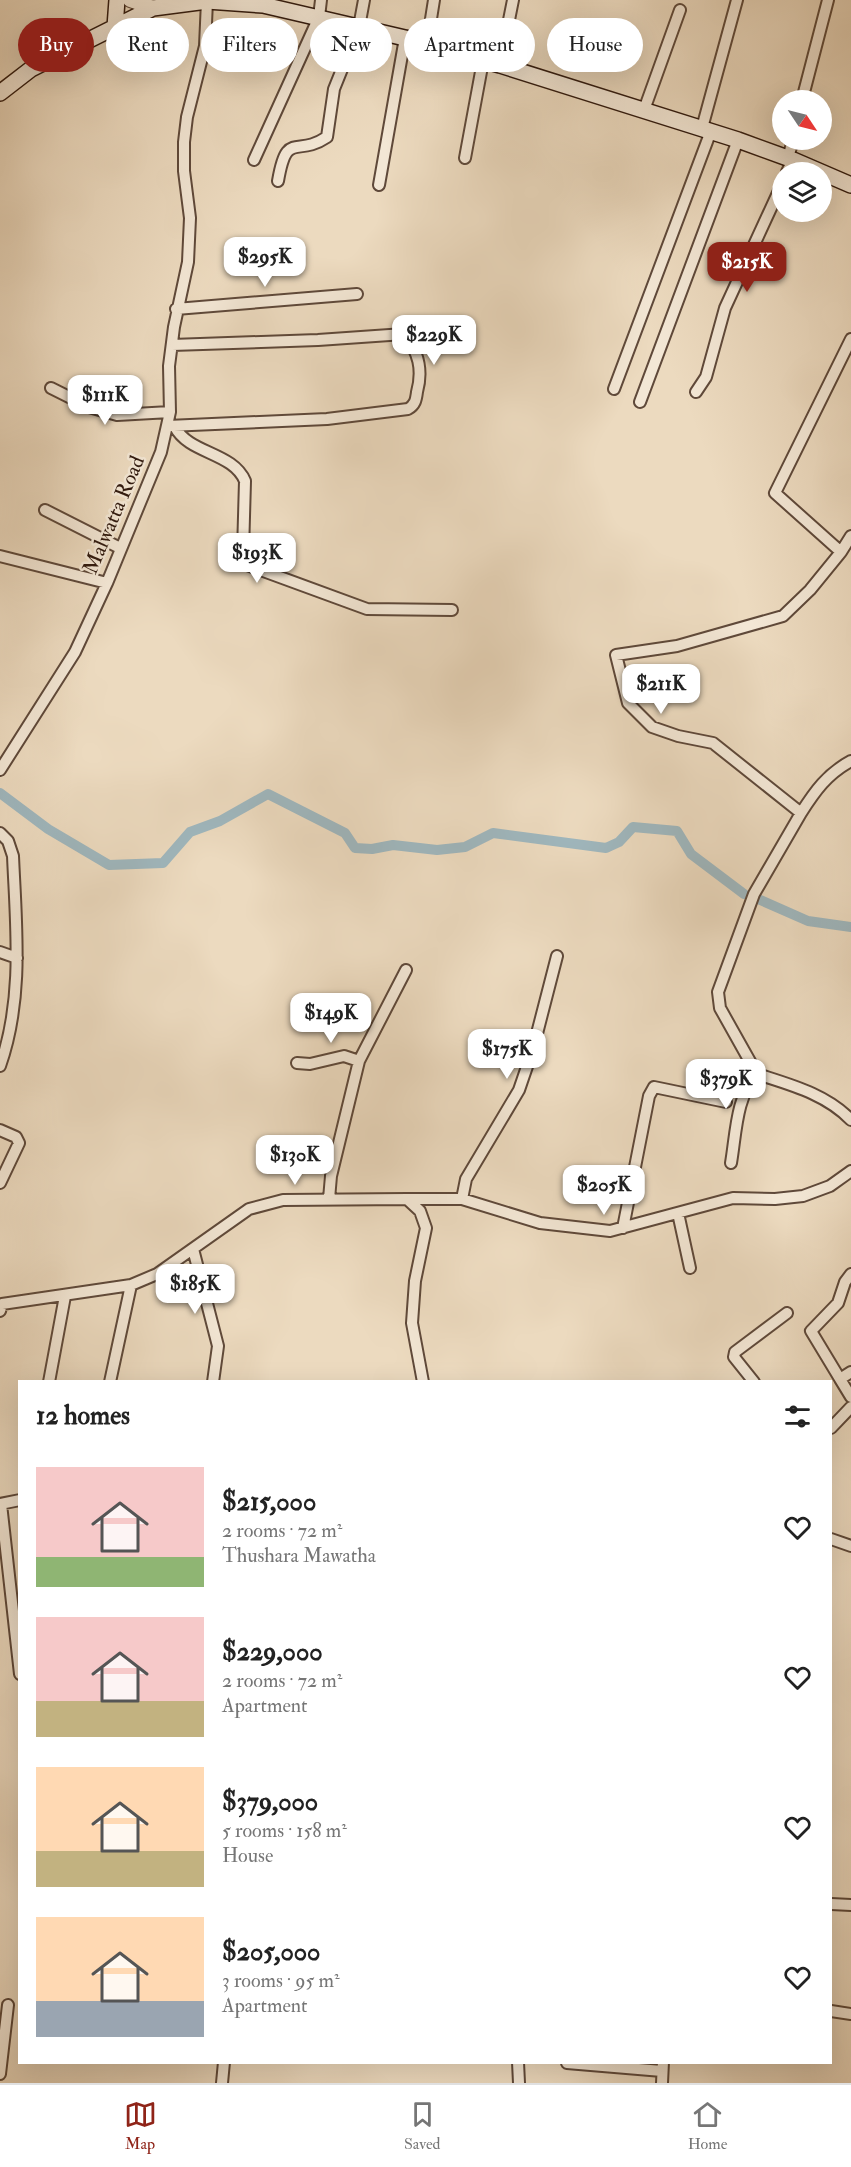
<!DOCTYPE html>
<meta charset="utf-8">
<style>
body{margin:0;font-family:"IM FELL Double Pica",serif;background:#f2f2f2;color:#222;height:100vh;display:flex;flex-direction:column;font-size:22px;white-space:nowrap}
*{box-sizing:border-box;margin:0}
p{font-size:20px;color:#767676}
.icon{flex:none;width:33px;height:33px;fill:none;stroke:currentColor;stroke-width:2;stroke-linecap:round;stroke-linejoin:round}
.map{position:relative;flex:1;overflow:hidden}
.details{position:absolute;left:18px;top:1380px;width:814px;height:684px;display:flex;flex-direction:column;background:#fff;border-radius:0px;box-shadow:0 6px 24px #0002}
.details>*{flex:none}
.banner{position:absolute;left:18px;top:18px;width:816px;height:54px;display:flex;gap:12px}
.needle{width:39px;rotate:125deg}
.controls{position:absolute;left:772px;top:90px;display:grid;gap:12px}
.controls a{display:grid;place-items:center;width:60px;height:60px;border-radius:50%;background:#fff;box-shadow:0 6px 24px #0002;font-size:30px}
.price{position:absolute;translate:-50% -51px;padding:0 14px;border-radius:12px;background:#fff;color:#222;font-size:20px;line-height:39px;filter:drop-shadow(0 2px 3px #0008)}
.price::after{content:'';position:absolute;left:50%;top:36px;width:18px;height:14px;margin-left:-9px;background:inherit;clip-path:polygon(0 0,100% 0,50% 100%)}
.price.selected{background:#8f2418;color:#fff}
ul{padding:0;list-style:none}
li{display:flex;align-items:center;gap:18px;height:150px;padding:0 18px}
li span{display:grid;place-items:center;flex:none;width:168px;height:120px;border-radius:0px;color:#555}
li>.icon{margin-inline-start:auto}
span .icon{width:72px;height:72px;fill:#fffc;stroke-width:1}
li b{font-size:26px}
h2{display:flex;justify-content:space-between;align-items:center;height:72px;padding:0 18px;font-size:26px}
.tag{padding:0 21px;border-radius:27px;background:#fff;box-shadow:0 6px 24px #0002;font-size:21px;line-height:54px}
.tag.selected{background:#8f2418;color:#fff}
.tab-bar{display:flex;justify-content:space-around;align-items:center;height:84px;border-top:2px solid #e0e0e0;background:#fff;font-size:16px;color:#767676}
.tab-bar a{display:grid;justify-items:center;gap:3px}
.tab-bar .selected{color:#8f2418}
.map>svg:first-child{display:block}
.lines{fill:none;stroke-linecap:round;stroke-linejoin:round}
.canal{stroke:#9fb7be;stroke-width:10}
.minor-casing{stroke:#5f493a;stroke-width:14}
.tertiary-casing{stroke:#5f493a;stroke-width:16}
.secondary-casing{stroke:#30190e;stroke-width:18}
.minor{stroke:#f3e7d5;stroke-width:10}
.tertiary{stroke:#f3e7d5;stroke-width:14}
.secondary{stroke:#f3e7d5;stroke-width:15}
.labels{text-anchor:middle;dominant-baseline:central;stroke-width:5;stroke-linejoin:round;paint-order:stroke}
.street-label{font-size:21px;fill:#30190e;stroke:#f3e7d5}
</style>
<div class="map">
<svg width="851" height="2083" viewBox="0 0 851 2083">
<rect width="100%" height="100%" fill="#ecdabf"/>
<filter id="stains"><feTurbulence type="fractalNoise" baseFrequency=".00333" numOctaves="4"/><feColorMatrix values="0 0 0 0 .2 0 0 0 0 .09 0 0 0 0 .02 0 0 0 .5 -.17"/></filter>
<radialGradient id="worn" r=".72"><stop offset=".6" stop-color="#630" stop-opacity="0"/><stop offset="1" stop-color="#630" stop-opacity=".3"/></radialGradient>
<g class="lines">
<path class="canal" d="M 0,793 L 48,829 L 109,865 L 163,863 L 190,832 L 220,821 L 268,794 L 345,833 L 355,848 L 372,849 L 393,845 L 437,850 L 465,847 L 493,833 L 606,848 L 619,842 L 633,827 L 677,831 L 691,854 L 744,894
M 758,899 L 808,921 L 851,927"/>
<defs>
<path id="minor" d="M 427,44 L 434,0
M 500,65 L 513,0
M 802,100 L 828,0
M 644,110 L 680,10
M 702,128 L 737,0
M 465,158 L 483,61
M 788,158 L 793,140
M 254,160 L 319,17 L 321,0
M 787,172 L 793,160
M 278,181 C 287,129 296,158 327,137 L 334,89 L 359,27 L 364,0
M 379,185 L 405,38
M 176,309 L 357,294
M 851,339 L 775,493 L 841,552 L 810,590 L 783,616 L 677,646 L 616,655 L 628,703 L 652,727 L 678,736 L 713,743 L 801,813 L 754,894 L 718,992 L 720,1008 L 757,1074 C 791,1085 826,1094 851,1120
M 51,388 L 89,407 L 117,415 L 170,412
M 614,389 L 711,131
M 696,392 L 706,377 L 725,308 L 783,182
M 640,402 L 738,140
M 168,426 L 327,419 L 408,409 C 415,405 416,400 417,392 C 423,370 419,352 404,334 L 318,340 L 172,345
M 175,427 C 189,454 233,452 245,481 L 243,552 L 244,559 L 247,565 L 367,609 L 452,610
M 45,510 L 120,548
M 841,552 L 851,536
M 0,556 L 107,583
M 0,770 L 75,652 L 107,583 L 161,452 L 170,412 L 169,366 L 174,327 L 188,262 L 190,218 L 184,171 L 184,142 L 187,117 L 205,46 L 207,1
M 801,813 C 815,791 827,774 851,761
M 0,833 L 8,841 L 13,856 C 16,926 24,998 0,1066
M 0,952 L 17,958
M 297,1063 L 310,1064 L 344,1056 L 359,1061
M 0,1130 L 16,1137 L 19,1143 L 0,1183
M 731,1163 C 736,1134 736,1096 757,1074
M 329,1199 L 331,1176 L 359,1061 L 406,970
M 407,1199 L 462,1199 L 540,1223 L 610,1231 L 733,1198 L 775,1199 L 803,1196 L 830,1186 L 851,1171
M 462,1199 L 466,1179 L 519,1090 L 533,1049 L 557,956
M 678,1213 L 690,1268
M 623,1228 L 649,1096 L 654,1087 L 726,1102
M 193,1249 L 218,1346 L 213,1382
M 0,1311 L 2,1304 L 131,1285 L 157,1274 L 249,1209 L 283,1200 L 407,1199 L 420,1211 L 426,1228 L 415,1281 L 412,1323 L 423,1382
M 851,1372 L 840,1379 L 851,1397
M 840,1379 L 811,1331 L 838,1303 L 845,1282 L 851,1274
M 49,1382 L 65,1296
M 110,1382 L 131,1285
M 754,1382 L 734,1357 L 735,1352 L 787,1313
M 831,1428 L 851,1407
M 0,1504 L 20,1500
M 1,1504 L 20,1674
M 831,1539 L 851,1546
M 831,1904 L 851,1905
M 831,2011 L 851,2014
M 518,2062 L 519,2083
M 567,2063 L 662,2071
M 0,2074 L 8,2005
M 222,2083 L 224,2062
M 662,2083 L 663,2062"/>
<path id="tertiary" d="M 130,0 L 153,8"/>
<path id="secondary" d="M 111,31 L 115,27 L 117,0
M 0,93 L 31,69 L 153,8 L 207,1 L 263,5 L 405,38 L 500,65 L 738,140 L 793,160 L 851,185"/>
</defs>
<use href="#minor" class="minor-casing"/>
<use href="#tertiary" class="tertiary-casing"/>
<use href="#secondary" class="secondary-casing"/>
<use href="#minor" class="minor"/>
<use href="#tertiary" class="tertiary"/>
<use href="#secondary" class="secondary"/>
</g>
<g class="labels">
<g class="street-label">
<text transform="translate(114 515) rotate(-67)">Malwatta Road</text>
</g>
</g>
<rect width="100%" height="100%" filter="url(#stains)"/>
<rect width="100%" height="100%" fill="url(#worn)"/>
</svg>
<div class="controls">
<a><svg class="needle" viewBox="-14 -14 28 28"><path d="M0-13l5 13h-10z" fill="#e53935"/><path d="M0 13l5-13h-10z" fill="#767676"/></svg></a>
<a><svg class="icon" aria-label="layers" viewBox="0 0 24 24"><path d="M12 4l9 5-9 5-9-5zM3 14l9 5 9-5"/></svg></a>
</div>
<b class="price" style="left:265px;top:288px">$295K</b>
<b class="price selected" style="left:747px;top:293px">$215K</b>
<b class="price" style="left:434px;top:366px">$229K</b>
<b class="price" style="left:105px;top:426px">$111K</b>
<b class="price" style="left:257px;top:584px">$193K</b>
<b class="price" style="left:661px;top:715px">$211K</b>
<b class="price" style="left:331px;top:1044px">$149K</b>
<b class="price" style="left:507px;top:1080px">$175K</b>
<b class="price" style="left:726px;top:1110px">$379K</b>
<b class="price" style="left:295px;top:1186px">$130K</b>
<b class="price" style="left:604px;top:1216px">$205K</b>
<b class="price" style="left:195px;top:1315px">$185K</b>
<div class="banner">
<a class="tag selected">Buy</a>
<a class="tag">Rent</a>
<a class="tag">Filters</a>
<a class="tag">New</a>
<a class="tag">Apartment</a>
<a class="tag">House</a>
</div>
<section class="details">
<h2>12 homes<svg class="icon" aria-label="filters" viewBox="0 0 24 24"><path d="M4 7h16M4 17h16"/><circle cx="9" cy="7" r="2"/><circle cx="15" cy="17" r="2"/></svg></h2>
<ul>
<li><span style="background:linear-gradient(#f6c9c9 75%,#8fb573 0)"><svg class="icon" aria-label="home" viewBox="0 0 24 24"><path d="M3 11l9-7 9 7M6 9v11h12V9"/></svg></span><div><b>$215,000</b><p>2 rooms · 72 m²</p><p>Thushara Mawatha</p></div><svg class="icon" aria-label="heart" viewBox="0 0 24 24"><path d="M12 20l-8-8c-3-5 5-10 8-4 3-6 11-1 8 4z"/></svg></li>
<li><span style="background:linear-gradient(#f6c9c9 70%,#c2b280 0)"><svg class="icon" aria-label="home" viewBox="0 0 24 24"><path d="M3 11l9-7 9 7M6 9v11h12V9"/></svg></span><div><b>$229,000</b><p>2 rooms · 72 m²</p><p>Apartment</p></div><svg class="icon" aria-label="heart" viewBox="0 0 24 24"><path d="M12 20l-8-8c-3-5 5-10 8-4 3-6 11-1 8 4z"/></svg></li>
<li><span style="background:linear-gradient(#ffd9b3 70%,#c2b280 0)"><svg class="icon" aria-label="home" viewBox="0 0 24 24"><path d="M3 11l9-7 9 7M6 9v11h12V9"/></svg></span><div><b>$379,000</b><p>5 rooms · 158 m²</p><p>House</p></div><svg class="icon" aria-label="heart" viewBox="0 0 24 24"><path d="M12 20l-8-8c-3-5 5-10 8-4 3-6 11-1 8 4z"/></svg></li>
<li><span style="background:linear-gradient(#ffd9b3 70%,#9aa5b1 0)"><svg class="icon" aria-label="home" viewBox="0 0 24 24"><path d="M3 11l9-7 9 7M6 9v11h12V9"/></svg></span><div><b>$205,000</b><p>3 rooms · 95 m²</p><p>Apartment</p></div><svg class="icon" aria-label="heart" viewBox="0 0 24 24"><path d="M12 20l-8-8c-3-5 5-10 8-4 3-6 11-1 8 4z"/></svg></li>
</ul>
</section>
</div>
<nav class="tab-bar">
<a class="selected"><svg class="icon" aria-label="map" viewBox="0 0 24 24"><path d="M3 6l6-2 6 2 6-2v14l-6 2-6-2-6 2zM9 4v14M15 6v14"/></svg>Map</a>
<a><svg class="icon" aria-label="saved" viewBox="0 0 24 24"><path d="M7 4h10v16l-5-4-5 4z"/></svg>Saved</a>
<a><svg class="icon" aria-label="home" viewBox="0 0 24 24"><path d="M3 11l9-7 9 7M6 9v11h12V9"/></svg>Home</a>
</nav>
